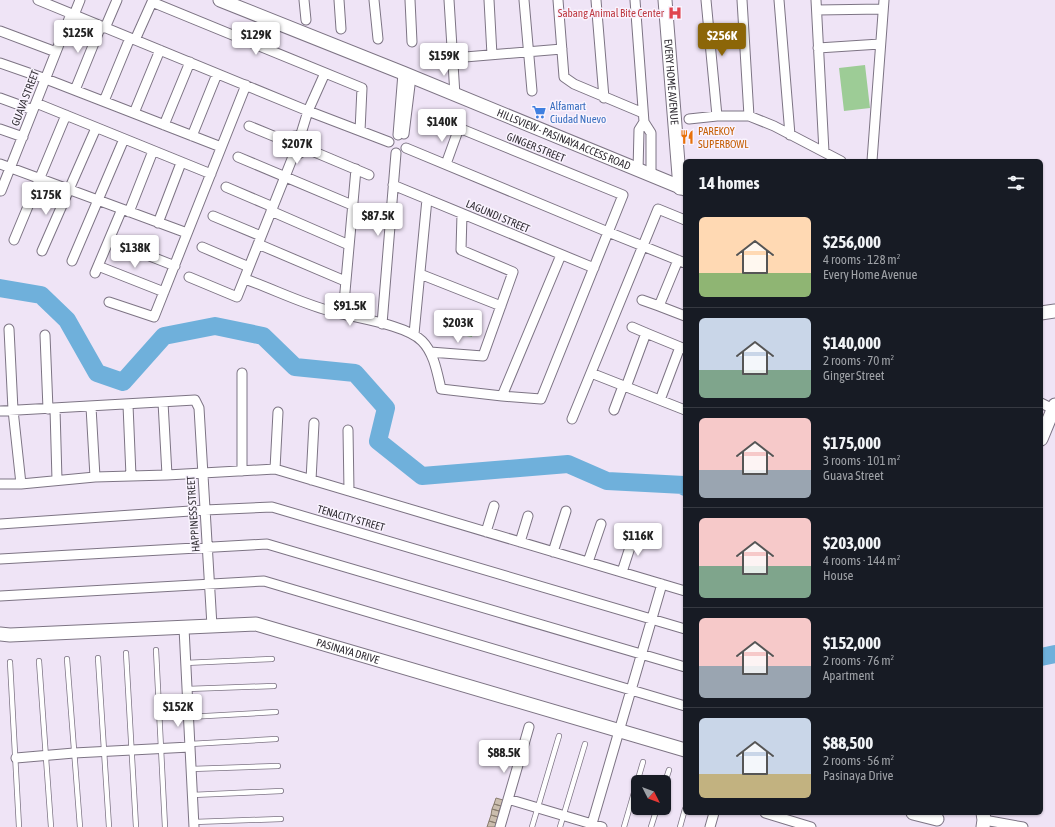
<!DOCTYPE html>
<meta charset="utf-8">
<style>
body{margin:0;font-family:"Asap Condensed",sans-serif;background:#20242c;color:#f1f3f6;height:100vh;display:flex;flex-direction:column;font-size:15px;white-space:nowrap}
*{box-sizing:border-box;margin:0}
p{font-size:13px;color:#9ea1a6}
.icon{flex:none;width:22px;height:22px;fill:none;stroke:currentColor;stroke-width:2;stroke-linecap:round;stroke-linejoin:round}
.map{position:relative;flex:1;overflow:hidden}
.drawer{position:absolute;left:683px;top:159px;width:360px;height:656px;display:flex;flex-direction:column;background:#171b24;border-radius:6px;box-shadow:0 1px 3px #0004}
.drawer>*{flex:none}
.needle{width:26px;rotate:132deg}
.controls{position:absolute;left:631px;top:775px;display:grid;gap:8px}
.controls a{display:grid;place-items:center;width:40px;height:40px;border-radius:6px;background:#171b24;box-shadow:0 1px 3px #0004;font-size:20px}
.price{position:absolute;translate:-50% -34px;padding:0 9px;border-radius:4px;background:#fff;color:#222;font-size:13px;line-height:26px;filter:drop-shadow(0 1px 2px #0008)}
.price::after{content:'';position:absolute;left:50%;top:24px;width:12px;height:9px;margin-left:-6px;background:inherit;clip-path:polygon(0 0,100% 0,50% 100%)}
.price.active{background:#8c6608;color:#fff}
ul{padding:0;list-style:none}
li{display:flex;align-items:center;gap:12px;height:100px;padding:0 16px}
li+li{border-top:1px solid #363941}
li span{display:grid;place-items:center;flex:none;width:112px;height:80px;border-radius:6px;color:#555}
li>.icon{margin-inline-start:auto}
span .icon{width:48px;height:48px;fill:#fffc;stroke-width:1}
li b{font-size:17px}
h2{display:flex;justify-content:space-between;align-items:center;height:48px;padding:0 16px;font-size:17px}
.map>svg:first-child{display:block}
.green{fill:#9dcc96}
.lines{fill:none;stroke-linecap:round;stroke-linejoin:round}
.river{stroke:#6fb0db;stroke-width:18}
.building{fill:#cabdad;stroke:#897d6e}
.lane-casing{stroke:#7d7484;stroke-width:6}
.street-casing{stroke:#7d7484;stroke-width:11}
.secondary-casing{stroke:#7d7484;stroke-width:15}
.lane{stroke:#fff;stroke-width:4.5}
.street{stroke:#fff;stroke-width:9}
.secondary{stroke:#fff;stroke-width:13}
.labels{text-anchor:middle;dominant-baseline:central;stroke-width:3;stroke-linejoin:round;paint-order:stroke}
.health-label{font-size:11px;fill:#be3a42;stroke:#f9f3fe;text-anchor:end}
.street-label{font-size:11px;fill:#322e35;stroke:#f9f3fe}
.shop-label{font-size:11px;fill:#366cbe;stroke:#f9f3fe;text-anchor:start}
.food-label{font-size:11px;fill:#c56008;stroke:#f9f3fe;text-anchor:start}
</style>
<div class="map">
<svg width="1055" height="827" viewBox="0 0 1055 827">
<rect width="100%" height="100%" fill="#efe4f6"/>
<path class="green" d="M 865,65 L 870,108 L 844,111 L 839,68 Z
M 441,314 L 475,319 L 472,337 L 438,331 Z"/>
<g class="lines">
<path class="river" d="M 0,288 L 41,295 L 67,320 L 97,373 L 123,382 L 164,336 L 215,326 L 263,336 L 295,367 L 355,373 L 386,408 L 378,441 L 422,476 L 568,464 L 607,481 L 684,485 L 685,487
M 1041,657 L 1055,654"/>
</g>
<path class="building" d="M 496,798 L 503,800 L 501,806 L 494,804 Z
M 494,804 L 501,806 L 499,811 L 492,809 Z
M 492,809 L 499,811 L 498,817 L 491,815 Z
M 491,815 L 498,817 L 496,823 L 489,821 Z
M 489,821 L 496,823 L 495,827 L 487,827 Z"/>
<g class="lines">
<defs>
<path id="lane" d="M 156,650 L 165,827
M 126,653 L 136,827
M 98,658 L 109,827
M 67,659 L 80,827
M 39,661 L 51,827
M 10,662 L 19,827
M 185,663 L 272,659
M 187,689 L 274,686
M 188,717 L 276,712
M 190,744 L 276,739
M 191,769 L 278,766
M 664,785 L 669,770
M 192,795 L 281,791
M 194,822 L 281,819
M 532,827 L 559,736
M 560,827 L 585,744
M 624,827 L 643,762
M 651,827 L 657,808
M 680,827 L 685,809"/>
<path id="street" d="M 38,0 L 308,111 L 389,142
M 304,0 L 306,20
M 339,0 L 341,29
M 374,0 L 378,39
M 410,0 L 412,42
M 449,0 L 455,95
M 489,0 L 492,55
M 524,0 L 532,91
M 558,0 L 564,77 L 574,84 L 643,113
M 596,0 L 604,98
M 635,0 L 644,122 L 651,133 L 651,176
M 706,0 L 717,116
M 742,0 L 749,116
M 779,0 L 790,135
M 816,0 L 824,152
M 817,10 L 883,9
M 74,15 L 80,0
M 105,28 L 117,0
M 0,31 L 56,52
M 135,40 L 152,2 L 362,88 L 360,131
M 818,48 L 880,44
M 453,58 L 562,49
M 0,63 L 46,79 L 221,147
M 75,90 L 101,26
M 0,98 L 33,110
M 104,101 L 130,38
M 36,103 L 211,174
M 134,113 L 160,50
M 689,119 L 717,116 L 749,116 L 774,126 L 841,161
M 164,125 L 190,62
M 249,126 L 288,142
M 0,129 L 23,137
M 404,134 L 411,77
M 398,135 L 403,73
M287 145a9 9 0 1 1 18 0a9 9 0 1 1-18 0Z
M 192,136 L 217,74
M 300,137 L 308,111 L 325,73
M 305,148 L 369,175
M 406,148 L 608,232 L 685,263
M 238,157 L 352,205
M 872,161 L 884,0
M 0,164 L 187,233
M 446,164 L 459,128
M 638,171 L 639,130 L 644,122
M 393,185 L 594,268
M 226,187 L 273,207
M 1,191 L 71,14
M 271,211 L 349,245
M 129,212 L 153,151
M 213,216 L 261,236
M 158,223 L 181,163
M 14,240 L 66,115
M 109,240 L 175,266
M 258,244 L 345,281
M 202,247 L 249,267
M 42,251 L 96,128
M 678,260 L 659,306 L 685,316
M 72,261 L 124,139
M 98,266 L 164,292
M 95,273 L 122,209
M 420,274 L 501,306
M 189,277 L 237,297 L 294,154
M 245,279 C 273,289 301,303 330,311 C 354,318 405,324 422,341 C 434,353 437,372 441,389 L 502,396 L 541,399 L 623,195 L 459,128 L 440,118
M 642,300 L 659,306
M 109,302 L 154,317 L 246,85
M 343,314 L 356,169
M 382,324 L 396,153
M 632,327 L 646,333
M 9,329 L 13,410 L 21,484
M 414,334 L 427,199
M 45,335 L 48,409
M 430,352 L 483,356 L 513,272 L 461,250 L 462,214
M 242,373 L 242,471
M 591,373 L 685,410
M 626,387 L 646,333 L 685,349
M 502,396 L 561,255
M 660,400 L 680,347
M 163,402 L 167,475
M 1041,403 L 1053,409
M 128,405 L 131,476
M 91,407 L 95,477
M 55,409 L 57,480
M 614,410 L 623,386
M 0,411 L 195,400 L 199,408 L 212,626
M 572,419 L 658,209 L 685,220
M 348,430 L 349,491
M 275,469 L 278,412
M 311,480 L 314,423
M 0,484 L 21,484 L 95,477 L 167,475 L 275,469 L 685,591
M 0,524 L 205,510 L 272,507 L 685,629
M 486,532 L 494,506
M 520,542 L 528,516
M 553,552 L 566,511
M 0,559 L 267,544 L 685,667
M 588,562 L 601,524
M 622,572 L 634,535
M 0,596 L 264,581 L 685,706
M 184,628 L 194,827
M 16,758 L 74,753 L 190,747
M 508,799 L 602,827
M 765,813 L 811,827
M 984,820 L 1023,827
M 500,827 L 529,727
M 591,827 L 662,584
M 710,827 L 714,813"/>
<g id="secondary">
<path id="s1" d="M 220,0 L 403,73 L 685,189"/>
<path id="s2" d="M 665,0 L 680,188"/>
<path d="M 1041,313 L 1055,311"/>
<path d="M 1041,439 L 1055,405"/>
<path id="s3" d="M 0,634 L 10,635 L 256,624 L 685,750"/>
<path d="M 913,813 L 937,819"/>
<path d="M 983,827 L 984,820 L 983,813"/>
</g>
</defs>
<use href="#lane" class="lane-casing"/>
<use href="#street" class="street-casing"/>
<use href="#secondary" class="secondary-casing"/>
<use href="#lane" class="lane"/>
<use href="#street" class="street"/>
<use href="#secondary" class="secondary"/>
</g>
<defs>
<symbol id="hospital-bare" viewBox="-9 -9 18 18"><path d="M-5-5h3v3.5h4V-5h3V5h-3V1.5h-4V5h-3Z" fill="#e0444e" stroke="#f9f3fe" stroke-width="2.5" paint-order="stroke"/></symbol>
<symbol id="supermarket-bare" viewBox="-9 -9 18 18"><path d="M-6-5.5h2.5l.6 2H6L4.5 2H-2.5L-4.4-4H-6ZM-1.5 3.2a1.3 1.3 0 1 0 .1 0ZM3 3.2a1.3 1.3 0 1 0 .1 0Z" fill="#3f7fe0" stroke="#f9f3fe" stroke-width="2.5" paint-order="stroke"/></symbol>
<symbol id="restaurant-bare" viewBox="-9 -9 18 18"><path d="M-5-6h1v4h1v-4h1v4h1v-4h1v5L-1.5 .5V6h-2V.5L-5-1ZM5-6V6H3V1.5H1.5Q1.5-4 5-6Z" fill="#e8710a" stroke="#f9f3fe" stroke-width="2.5" paint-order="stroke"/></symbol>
</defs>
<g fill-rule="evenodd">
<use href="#hospital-bare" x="665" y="3" width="20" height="20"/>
<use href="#supermarket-bare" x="529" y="102" width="20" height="20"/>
<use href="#restaurant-bare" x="677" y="127" width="20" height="20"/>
</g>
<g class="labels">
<g class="health-label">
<text x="664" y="13">Sabang Animal Bite Center</text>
</g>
<g class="street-label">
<text stroke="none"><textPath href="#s2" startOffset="82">EVERY HOME AVENUE</textPath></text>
<text transform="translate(25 98) rotate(-69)">GUAVA STREET</text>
<text stroke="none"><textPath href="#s1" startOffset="371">HILLSVIEW - PASINAYA ACCESS ROAD</textPath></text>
<text transform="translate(536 147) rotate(22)">GINGER STREET</text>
<text transform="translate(498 216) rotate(23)">LAGUNDI STREET</text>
<text transform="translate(193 514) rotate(-94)">HAPPINESS STREET</text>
<text transform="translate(351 518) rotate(16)">TENACITY STREET</text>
<text stroke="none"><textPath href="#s3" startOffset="352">PASINAYA DRIVE</textPath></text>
</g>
<g class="shop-label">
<text x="550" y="106">Alfamart<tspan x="550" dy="13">Ciudad Nuevo</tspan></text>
</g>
<g class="food-label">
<text x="698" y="131">PAREKOY<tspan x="698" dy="13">SUPERBOWL</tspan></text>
</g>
</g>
</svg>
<div class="controls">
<a><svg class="needle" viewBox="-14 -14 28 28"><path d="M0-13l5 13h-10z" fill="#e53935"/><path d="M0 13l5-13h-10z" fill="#9ea1a6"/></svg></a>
</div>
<b class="price" style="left:78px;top:54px">$125K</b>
<b class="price" style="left:256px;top:56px">$129K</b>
<b class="price active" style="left:722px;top:57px">$256K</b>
<b class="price" style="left:444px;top:77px">$159K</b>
<b class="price" style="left:442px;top:143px">$140K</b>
<b class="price" style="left:297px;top:165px">$207K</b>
<b class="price" style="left:46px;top:216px">$175K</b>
<b class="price" style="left:378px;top:237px">$87.5K</b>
<b class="price" style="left:135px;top:269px">$138K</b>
<b class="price" style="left:350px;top:327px">$91.5K</b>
<b class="price" style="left:458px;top:344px">$203K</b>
<b class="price" style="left:638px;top:557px">$116K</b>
<b class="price" style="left:178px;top:728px">$152K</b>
<b class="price" style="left:504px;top:774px">$88.5K</b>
<section class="drawer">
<h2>14 homes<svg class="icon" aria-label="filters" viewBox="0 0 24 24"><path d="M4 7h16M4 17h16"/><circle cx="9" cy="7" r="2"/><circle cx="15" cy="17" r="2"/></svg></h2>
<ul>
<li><span style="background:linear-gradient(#ffd9b3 70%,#8fb573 0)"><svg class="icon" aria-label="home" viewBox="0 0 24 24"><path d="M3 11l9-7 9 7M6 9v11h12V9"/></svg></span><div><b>$256,000</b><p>4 rooms · 128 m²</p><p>Every Home Avenue</p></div></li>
<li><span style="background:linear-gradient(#c9d6e8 65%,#7fa58c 0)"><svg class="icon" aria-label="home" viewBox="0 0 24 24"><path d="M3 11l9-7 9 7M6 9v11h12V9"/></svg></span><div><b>$140,000</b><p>2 rooms · 70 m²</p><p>Ginger Street</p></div></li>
<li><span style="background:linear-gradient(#f6c9c9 65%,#9aa5b1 0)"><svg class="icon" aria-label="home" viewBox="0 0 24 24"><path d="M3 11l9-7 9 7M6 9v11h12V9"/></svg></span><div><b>$175,000</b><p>3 rooms · 101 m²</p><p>Guava Street</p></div></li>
<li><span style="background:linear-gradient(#f6c9c9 60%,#7fa58c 0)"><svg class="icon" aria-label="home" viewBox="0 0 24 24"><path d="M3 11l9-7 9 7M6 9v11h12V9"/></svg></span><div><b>$203,000</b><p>4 rooms · 144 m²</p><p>House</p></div></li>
<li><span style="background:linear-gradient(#f6c9c9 60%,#9aa5b1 0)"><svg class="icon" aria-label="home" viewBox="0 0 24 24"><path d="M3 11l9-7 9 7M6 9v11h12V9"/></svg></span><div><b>$152,000</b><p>2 rooms · 76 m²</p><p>Apartment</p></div></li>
<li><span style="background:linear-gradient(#c9d6e8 70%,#c2b280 0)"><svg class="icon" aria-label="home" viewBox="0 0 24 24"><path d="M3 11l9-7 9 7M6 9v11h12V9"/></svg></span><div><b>$88,500</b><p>2 rooms · 56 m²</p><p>Pasinaya Drive</p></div></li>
</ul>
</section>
</div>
